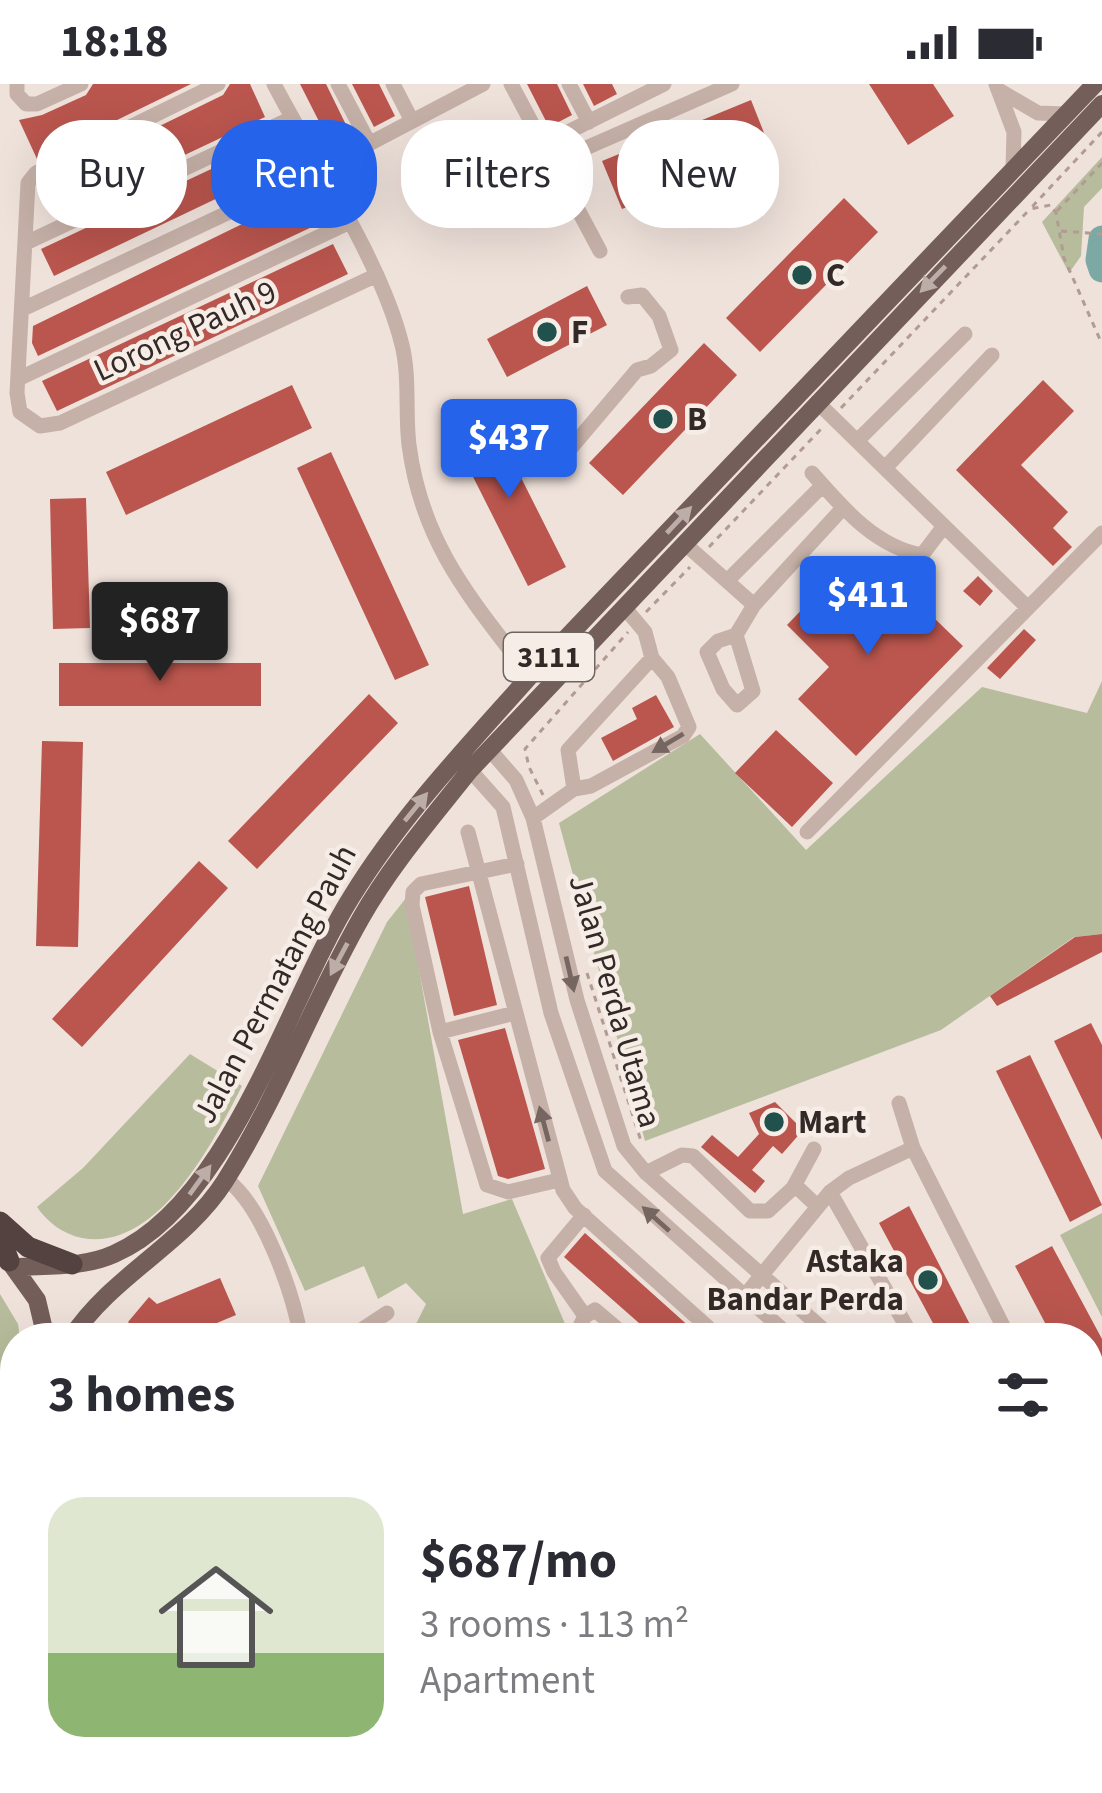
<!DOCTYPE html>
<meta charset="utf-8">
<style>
body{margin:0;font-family:"Source Sans 3",sans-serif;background:#f7f7f7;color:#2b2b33;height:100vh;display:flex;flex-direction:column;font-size:45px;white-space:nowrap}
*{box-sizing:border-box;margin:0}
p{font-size:39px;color:#7c7c81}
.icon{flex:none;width:66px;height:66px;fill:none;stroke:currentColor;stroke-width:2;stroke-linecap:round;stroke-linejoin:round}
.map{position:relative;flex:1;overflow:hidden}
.panel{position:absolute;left:0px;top:1239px;width:1104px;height:471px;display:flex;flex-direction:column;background:#fff;border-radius:48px 48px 0 0;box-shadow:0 12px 48px #0002}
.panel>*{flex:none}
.guide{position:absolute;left:36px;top:36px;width:1032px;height:108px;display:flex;gap:24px}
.price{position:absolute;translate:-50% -102px;padding:0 27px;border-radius:12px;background:#2563eb;color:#fff;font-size:39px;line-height:78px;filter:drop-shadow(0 3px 6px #0008)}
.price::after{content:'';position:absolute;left:50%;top:72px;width:36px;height:27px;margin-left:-18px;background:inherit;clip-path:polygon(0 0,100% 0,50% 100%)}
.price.on{background:#222;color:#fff}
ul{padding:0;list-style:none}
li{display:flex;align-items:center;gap:36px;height:300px;padding:0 48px}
li span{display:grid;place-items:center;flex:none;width:336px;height:240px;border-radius:36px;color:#555}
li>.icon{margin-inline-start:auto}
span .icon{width:144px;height:144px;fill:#fffc;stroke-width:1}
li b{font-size:51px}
h2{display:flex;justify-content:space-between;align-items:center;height:144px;padding:0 48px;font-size:51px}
.chip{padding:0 42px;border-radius:48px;background:#fff;box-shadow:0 12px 48px #0002;font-size:42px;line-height:108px}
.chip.on{background:#2563eb;color:#fff}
.status{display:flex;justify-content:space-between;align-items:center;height:84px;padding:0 60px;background:#fff;direction:ltr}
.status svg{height:33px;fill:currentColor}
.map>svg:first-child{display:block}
.green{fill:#b7bc9c}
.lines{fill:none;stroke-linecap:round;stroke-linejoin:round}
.river{stroke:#7da9a4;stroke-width:27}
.building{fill:#ba564e}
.minor-tunnel{stroke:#c9bdb7;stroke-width:15;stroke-dasharray:15 8;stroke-linecap:butt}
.path{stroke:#b19b92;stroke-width:3;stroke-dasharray:6 6;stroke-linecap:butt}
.minor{stroke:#c6b1a8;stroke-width:15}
.major{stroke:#745e5a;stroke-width:18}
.highway{stroke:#53423f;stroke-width:21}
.oneway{fill:#bcada8}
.oneway2{fill:#756661}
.poi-dot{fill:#21514c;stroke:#f7ede7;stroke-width:4.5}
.labels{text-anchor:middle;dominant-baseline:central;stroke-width:9;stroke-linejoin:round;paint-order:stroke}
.shield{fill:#f7ede7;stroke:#6e6461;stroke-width:3}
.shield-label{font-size:30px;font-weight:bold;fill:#332927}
.poi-label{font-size:33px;font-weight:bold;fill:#332927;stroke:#f7ede7;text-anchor:start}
.street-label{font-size:33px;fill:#332927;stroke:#f7ede7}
</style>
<div class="status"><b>18:18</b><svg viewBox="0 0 49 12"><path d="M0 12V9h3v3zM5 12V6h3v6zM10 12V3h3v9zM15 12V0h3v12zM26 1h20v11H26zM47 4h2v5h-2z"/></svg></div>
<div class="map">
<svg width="1102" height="1709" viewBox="0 0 1102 1709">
<rect width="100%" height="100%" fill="#efe2db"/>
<path class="green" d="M 1102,73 L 1102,104 L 1084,123 L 1081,172 L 1069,189 L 1042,138 Z
M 1102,597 L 1102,850 L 1074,853 L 941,946 L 645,1057 L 559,739 L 700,650 L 806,766 L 982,603 L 1087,629 Z
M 406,814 L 463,1130 L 512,1115 L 571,1254 L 384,1254 L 414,1244 L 426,1220 L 406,1199 L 378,1215 L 364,1182 L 305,1207 L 258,1102 L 387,838 Z
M 190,970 L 242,1002 C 214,1057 158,1168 82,1154 C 63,1150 47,1138 37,1123 L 83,1084 Z
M 1102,1129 L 1102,1233 L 1060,1151 Z
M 0,1210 L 18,1240 L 20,1254 L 15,1254 L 15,1291 L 0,1314 Z"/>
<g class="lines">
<path class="river" d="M 1102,155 L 1099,176 L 1102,185"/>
</g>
<path class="building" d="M 93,0 L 191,0 L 37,75 L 19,36 L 42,31 L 86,11 Z
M 230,0 L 250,0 L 265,33 L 60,130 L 45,98 L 223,11 Z
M 300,0 L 326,0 L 353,55 L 333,65 Z
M 352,0 L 379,0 L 395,32 L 374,43 Z
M 527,0 L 557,0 L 572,31 L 549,43 Z
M 583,0 L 612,0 L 617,10 L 594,22 Z
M 869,0 L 933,0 L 954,32 L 908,61 Z
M 751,16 L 770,64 L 622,125 L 602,77 Z
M 275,55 L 287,81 L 54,192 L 41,165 Z
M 314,105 L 329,135 L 38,272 L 32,259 L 33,242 Z
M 844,114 L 878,148 L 760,268 L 726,234 Z
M 333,160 L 348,190 L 57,327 L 42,297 Z
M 587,202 L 607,241 L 507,293 L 487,255 Z
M 704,259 L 737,291 L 623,411 L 589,379 Z
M 1043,296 L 1074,327 L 1021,381 L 1068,428 L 1053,444 L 1072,463 L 1053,482 L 956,386 Z
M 292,301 L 312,344 L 126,431 L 106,388 Z
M 490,332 L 566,483 L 528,502 L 452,351 Z
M 331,368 L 429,581 L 395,596 L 297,384 Z
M 86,414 L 90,544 L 53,545 L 50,415 Z
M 843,483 L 864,504 L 850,518 L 869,537 L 902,503 L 963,562 L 856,672 L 798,615 L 829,583 L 787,541 Z
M 978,492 L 993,507 L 980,522 L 963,507 Z
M 1024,545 L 1036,556 L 1000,595 L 987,584 Z
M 59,579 L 261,579 L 261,622 L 59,622 Z
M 369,610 L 398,639 L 257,785 L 228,757 Z
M 656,611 L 674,643 L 613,677 L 601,654 L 637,635 L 632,624 Z
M 776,646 L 833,699 L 792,743 L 735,689 Z
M 42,657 L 83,658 L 78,863 L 36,862 Z
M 199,777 L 228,804 L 82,963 L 52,935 Z
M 469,802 L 497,921 L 454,932 L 425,813 Z
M 1102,850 L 1102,868 L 997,922 L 990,912 L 1075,853 Z
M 1091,939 L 1102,961 L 1102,1056 L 1054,957 Z
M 505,944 L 545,1085 L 508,1095 L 498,1092 L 458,956 Z
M 1030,971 L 1102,1121 L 1070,1138 L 996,987 Z
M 775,1018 L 803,1046 L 782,1070 L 773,1062 L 752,1086 L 765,1097 L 755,1109 L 701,1063 L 712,1051 L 738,1073 L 759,1050 L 749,1029 Z
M 909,1122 L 977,1254 L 941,1254 L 879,1139 Z
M 584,1150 L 585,1149 L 702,1254 L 656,1254 L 564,1173 Z
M 1052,1162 L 1102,1255 L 1102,1323 L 1093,1328 L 1089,1321 L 1089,1254 L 1053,1254 L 1015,1182 Z
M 220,1194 L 236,1231 L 181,1254 L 127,1254 L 133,1243 L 128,1238 L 149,1213 L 157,1220 Z
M 318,1695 L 447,1695 L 441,1700 L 440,1709 L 320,1709 Z
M 571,1695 L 629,1695 L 619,1709 L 555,1709 Z
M 659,1695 L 701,1695 L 687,1709 L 649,1709 Z
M 756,1695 L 817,1695 L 807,1709 L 756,1709 L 749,1700 Z
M 849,1695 L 909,1695 L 915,1702 L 906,1709 L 839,1709 Z
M 998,1695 L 1053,1695 L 1060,1704 L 1053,1709 L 1008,1709 Z"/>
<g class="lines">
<path class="minor-tunnel" d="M 424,1709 L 420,1702 L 434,1695"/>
<path class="path" d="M 1102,48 L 1030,125 L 1051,121 L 1056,129 L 1064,174 L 1102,260
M 1057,127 L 1102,79
M 1061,147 L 1102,150
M 841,324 L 1030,125
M 709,463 L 822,344
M 646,528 L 690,483
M 543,711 L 529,683 L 525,665 L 628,548
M 587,889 L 641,1057"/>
<path class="minor" d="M 17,0 L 17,10 L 26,20 L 37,20 L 81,0
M 218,0 L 36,89 L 28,99 L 17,309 L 20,328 L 40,342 L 60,339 L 377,191
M 274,0 C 314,77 382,179 402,261 C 410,293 405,329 409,361 C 422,461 472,516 530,592
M 338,0 L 369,59
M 393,0 L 412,37
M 511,0 L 600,167
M 569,0 L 589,38
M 996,0 L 1014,48 L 1013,84
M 1002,8 L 1038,29 L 1066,30
M 544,60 L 664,0
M 554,78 L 732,0
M 28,158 L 292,34
M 23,225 L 319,86 L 483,0
M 18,295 L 348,139
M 817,318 L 1028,524
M 857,357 L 965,250
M 544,382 L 565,371 L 637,286 L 651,282 L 671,266 L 659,232 L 642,211 L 628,213
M 885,384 L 992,271
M 812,389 C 842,423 875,463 922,471 L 944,442
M 684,459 L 754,521
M 727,497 L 823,401
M 736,551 L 718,557 L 707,568 L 723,605 L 737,621 L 753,607 L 736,551 L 754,521 L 843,424
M 489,665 L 516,696 L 533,734 L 577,916 L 624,1062 L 646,1089 L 833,1254
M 470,686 L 503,723 L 551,929 L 605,1087 L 792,1254
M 574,705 L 591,702 L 683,652 L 689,643 L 668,593 L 652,574
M 533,734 L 574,705 L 568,666 L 652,574 L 645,548 L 624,523
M 468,748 L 563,1106 L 575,1124 L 720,1254
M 807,748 L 1102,449
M 517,780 L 421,800 L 413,808 L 412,821 L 440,948 L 487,1101 L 508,1108 L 559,1096
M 440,948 L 515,929
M 899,1019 L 913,1064 L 1009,1254
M 646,1089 L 682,1071 L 693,1072 L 750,1127 L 768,1127 L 793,1104 L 799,1105 L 817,1122
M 226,1095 C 263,1122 293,1209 301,1254
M 793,1104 L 814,1065
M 830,1108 L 913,1254
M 584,1131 L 548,1174 L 554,1188 L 585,1232 L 580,1242 L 585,1254
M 743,1214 L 830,1108 L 849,1094 L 913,1064
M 585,1232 L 595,1226 L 628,1254
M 349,1254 L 387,1229
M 1089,1402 L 1102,1426
M 1089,1488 L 1102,1502
M 1089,1572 L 1102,1590
M 0,1576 L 15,1585
M 1089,1626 L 1102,1643
M 0,1648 L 15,1644
M 736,1695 L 739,1709
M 927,1695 L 936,1709
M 451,1706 L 453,1709
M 27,1709 L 40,1695
M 179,1709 C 203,1698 225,1695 251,1698 L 257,1709
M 508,1709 L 524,1695
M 631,1709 L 647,1695
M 819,1709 L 837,1695"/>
<path class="major" d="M 9,1177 L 37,1216 L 46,1254
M 15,1183 C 47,1181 83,1184 114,1170 C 231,1119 286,917 352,812 C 402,731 467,663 530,592 L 1095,0
M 71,1254 C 112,1191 185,1160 225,1097 C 278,1013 312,920 361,834 C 391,781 432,734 470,686 L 1102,20
M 0,1345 L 15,1333
M 15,1366 L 11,1396 L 15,1433
M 0,1449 L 15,1465
M 170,1695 L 177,1709"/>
<path class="highway" d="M 0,1138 L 28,1163 L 72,1180
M 0,1154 L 9,1177"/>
</g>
<defs><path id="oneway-solid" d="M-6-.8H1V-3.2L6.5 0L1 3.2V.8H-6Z" transform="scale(3)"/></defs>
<g class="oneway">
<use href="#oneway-solid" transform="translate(933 195) rotate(134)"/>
<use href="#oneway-solid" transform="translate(679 436) rotate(-47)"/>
<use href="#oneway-solid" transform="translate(416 723) rotate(-51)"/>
<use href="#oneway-solid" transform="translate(339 875) rotate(118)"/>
<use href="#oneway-solid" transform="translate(200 1096) rotate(-54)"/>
</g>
<g class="oneway2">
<use href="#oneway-solid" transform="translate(668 659) rotate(149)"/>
<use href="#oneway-solid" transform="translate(570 890) rotate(77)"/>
<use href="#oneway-solid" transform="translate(544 1040) rotate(-105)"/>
<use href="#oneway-solid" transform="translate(656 1135) rotate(-138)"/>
</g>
<g class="poi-dot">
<circle cx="802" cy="191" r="12"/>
<circle cx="547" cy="248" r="12"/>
<circle cx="663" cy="335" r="12"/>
<circle cx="774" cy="1038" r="12"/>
<circle cx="928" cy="1196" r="12"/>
</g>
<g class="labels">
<rect class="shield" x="504" y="549" width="90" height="48" rx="9"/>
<g class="shield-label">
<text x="549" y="573">3111</text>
</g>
<g class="poi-label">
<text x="826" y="191">C</text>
<text x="571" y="248">F</text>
<text x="687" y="335">B</text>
<text x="798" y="1038">Mart</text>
<text x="904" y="1177" text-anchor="end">Astaka<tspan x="904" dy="38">Bandar Perda</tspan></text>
</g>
<g class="street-label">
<text transform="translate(185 247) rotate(-25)">Lorong Pauh 9</text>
<text transform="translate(275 900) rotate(-62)">Jalan Permatang Pauh</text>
<text transform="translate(615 917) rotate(74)">Jalan Perda Utama</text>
</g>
</g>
</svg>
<b class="price" style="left:509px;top:417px">$437</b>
<b class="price" style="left:868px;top:574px">$411</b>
<b class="price on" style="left:160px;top:600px">$687</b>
<div class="guide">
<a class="chip">Buy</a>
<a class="chip on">Rent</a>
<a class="chip">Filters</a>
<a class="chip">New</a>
</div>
<section class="panel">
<h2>3 homes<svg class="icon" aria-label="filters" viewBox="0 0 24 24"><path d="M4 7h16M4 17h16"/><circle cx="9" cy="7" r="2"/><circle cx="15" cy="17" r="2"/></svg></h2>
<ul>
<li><span style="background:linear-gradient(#dfe7d0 65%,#8fb573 0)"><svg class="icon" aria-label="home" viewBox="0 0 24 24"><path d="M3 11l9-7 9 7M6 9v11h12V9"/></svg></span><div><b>$687/mo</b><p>3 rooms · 113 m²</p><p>Apartment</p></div></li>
</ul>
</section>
</div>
